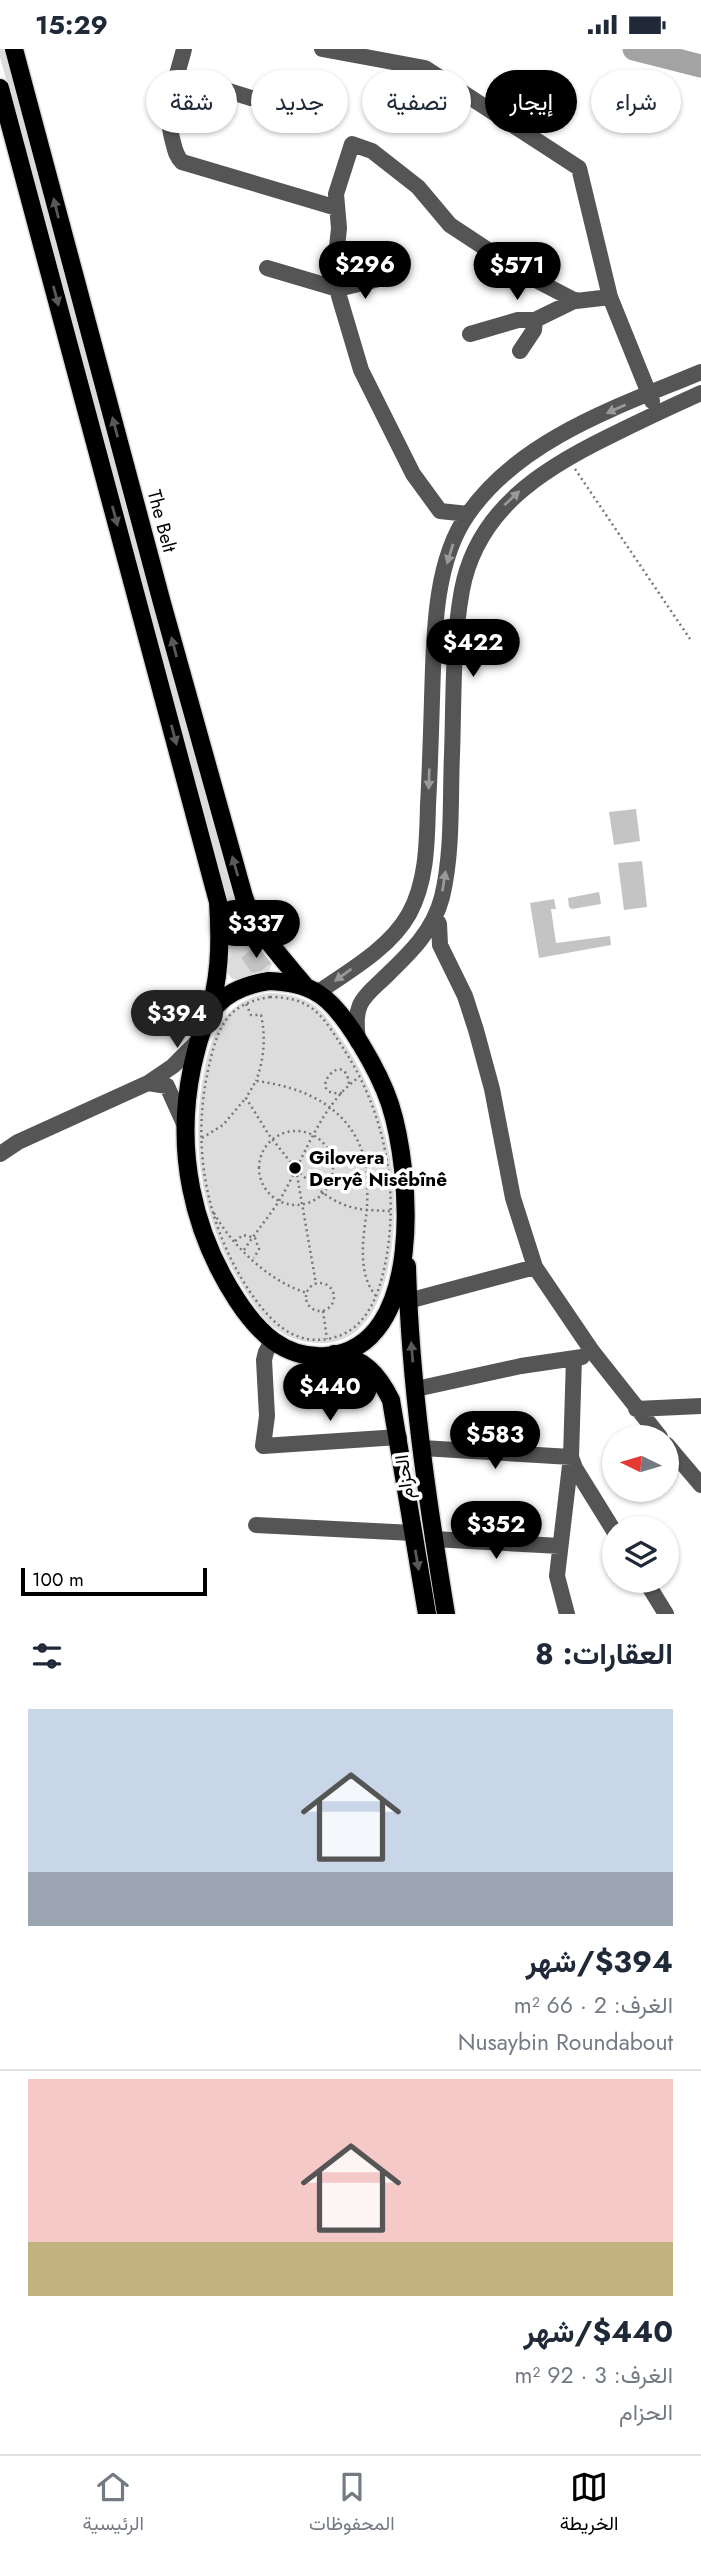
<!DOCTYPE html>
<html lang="ar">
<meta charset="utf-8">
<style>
body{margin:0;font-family:Jost,Vazirmatn,sans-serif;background:#f6f6f7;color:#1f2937;direction:rtl;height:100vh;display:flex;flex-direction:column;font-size:26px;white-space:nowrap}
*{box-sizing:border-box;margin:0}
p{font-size:23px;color:#747a83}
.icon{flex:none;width:38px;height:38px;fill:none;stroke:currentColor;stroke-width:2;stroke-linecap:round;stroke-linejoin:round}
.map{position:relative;height:1565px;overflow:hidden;direction:ltr}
.details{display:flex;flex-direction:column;background:#fff;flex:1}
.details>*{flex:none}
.hud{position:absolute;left:21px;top:21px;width:660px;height:63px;direction:rtl;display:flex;gap:14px}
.needle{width:46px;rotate:275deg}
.buttons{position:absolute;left:602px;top:1376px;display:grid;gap:14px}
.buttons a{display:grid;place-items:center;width:77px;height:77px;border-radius:50%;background:#fff;box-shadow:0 2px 5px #0004;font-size:35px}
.scale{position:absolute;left:21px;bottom:18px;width:186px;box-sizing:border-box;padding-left:7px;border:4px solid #000;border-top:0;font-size:19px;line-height:24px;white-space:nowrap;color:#000;-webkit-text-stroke:5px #fff;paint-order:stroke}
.price{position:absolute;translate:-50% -60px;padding:0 16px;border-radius:24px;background:#000;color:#fff;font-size:23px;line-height:46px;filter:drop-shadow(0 2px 4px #0008)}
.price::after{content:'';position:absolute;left:50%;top:42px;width:21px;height:16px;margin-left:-10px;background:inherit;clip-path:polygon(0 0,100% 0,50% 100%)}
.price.on{background:#222;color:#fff}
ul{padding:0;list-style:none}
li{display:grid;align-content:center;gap:14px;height:371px;padding:0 28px}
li+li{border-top:2px solid #e0e1e3}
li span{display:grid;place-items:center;height:217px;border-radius:0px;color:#555}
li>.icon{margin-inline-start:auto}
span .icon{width:126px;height:126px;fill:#fffc;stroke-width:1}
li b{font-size:30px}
h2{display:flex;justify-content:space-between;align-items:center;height:84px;padding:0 28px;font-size:30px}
.pill{padding:0 24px;border-radius:32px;background:#fff;box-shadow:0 2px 5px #0004;font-size:24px;line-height:63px}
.pill.on{background:#000;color:#fff}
.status{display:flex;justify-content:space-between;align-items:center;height:49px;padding:0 35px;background:#fff;direction:ltr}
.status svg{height:19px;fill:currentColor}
.tab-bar{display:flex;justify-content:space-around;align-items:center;height:98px;border-top:2px solid #e0e1e3;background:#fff;font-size:19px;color:#747a83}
.tab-bar a{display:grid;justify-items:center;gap:4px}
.tab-bar .on{color:#000}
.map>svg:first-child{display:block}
.green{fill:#dcdcdc}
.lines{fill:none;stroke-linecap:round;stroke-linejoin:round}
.river{stroke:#a3a3a3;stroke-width:23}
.building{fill:#c4c4c4}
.major-casing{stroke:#dbdbdb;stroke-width:21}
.path{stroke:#777;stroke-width:2.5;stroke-dasharray:2 3.5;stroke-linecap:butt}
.minor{stroke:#555;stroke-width:16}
.major{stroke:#000;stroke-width:18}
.oneway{fill:#595959}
.oneway2{fill:#999}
.poi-dot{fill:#000;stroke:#fff;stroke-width:2.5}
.labels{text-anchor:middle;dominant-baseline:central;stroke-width:7;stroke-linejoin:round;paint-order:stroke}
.street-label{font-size:19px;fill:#000;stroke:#fff}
.poi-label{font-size:19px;font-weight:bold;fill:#000;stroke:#fff;text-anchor:start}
</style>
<div class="status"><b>15:29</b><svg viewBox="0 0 49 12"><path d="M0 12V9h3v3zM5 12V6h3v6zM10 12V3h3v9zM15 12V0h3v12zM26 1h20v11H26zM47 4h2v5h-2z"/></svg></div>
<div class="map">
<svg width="701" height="1565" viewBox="0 0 701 1565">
<rect width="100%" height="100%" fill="#fff"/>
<path class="green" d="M 0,0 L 5,0 L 236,857 L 256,895 L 272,915 L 269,922 L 239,931 L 232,930 L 228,924 L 231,884 L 227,855 L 0,8 Z
M 269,944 C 285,944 302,947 315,957 C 326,965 333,978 341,989 C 378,1044 398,1108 394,1174 C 391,1220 379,1298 317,1294 C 297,1293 280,1286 266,1271 C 257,1262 251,1251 244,1240 C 201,1174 189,1094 205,1017 C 213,980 228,950 269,944 Z"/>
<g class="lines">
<path class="river" d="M 634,0 L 701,17"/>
</g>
<path class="building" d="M 636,760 L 640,792 L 614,796 L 609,763 Z
M 642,812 L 647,858 L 624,861 L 618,814 Z
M 599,843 L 601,855 L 572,860 L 569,858 L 568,849 Z
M 554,850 L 556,860 L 551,860 L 556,894 L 610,887 L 611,896 L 539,909 L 530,854 Z
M 257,896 L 271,914 L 261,922 L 252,924 L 241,909 Z"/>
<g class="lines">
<defs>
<path id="major" d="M 14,0 L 162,554 L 244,848 C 256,883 283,910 306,938
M 0,39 L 218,853 C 221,894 220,934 206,973
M 269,932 C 287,933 304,935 319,945 C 346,962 380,1025 390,1055 C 411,1120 427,1299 326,1307 C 284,1310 258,1283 237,1251 C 192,1182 175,1101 192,1019 C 197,997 202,973 217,956 C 230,941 250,935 269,932 Z
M 407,1217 C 410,1334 427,1450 446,1565
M 334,1305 C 364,1309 378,1325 391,1351 L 427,1565"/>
</defs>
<use href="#major" class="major-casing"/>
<path class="path" d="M 575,420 L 690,590
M 270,948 C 284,948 298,950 310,958 C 324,967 334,985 343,999 C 385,1063 400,1141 385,1216 C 378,1249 365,1284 327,1290 C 290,1296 267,1268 248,1240 C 205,1173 191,1094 209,1017 C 213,999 218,978 232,964 C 242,955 256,950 270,948 Z
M 246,955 L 251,966 L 261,966 C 266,988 264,1011 256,1032
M 342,1044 C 302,1048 346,995 349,1036
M259 1119a37 37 0 1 1 74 0a37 37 0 1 1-74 0Z
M 202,1089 L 223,1076 L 245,1050
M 296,1120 C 318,1141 335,1158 367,1161 C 367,1145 369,1128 365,1112 C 352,1059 305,1038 256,1032 L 246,1049 L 269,1086 L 296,1120 L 316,1235
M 214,1164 C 233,1198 270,1233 307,1244
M 235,1192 L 243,1186 L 255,1189 L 259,1200 L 254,1209
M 244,1201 C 255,1184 268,1169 279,1152 C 304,1111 319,1057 359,1028
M306 1248a14 14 0 1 1 28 0a14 14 0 1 1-28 0Z
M 376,1247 C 357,1225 363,1188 367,1161 L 390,1162
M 323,1262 L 327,1290"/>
<path class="minor" d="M 184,0 C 176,32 163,60 173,93 C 175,101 176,107 182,113 L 337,159
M 322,0 L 425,19 L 579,119 L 610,248 L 652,352
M 177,26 L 251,49
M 267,219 L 338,240 L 383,229
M 470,285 L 518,271 L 535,271 L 576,251
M 520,302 L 534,281 L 535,271
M 468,465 L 440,462 L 413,425 L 361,321 L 339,247 L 335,217 L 339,179 L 336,145 L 352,95 L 372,102 L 418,138 L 450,176 L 526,226 L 576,252 L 610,248
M 435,868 L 439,875 L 440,896 L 465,947 L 476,981 L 492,1040 L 513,1149 L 535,1218 L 592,1302 L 660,1388
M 317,944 C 349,922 390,899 409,865 C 427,832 427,793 428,756 C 430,721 431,685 432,650 C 434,592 433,514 468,465 C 521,389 620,357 701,323
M 358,993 C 357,980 355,968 360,956 C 365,945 376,937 384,929 C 409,905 433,883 442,848 C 453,802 450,752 452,705 C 454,651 452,595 462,541 C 477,461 542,420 610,387 C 640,372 670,358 701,344
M 148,1034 L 167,1037 L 185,1077
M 0,1105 L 18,1093 L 148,1034 L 173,1017 L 199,991
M 408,1252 L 535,1218
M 272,1292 L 266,1303 L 264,1311 L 267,1367 L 263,1397 L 399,1388
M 416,1340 L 521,1317 L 582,1308
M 636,1360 L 701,1357
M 667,1396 L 701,1436
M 422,1399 L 571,1408 L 575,1419 L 614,1482
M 256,1476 L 413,1484
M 433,1490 L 560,1497
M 645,1531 L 666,1565
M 567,1565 L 557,1527 L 571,1408 L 574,1309"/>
<use href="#major" class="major"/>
</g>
<defs><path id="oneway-solid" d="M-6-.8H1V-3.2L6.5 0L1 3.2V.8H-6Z" transform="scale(1.75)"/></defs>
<g class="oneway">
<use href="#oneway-solid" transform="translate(56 159) rotate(-104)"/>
<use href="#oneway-solid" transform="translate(56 247) rotate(75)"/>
<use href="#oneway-solid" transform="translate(115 378) rotate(-105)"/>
<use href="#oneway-solid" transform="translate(115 467) rotate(75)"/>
<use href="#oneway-solid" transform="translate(174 598) rotate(-105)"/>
<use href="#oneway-solid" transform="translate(174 686) rotate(75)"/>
<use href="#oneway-solid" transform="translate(235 817) rotate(-106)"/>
<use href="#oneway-solid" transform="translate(412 1303) rotate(-95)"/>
<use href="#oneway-solid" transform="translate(417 1511) rotate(80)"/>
</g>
<g class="oneway2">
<use href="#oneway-solid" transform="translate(616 360) rotate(156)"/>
<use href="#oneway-solid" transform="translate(512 449) rotate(-43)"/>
<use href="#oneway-solid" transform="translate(450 505) rotate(107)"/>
<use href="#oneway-solid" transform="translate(429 730) rotate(92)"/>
<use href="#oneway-solid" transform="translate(444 832) rotate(-81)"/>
<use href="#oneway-solid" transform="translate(343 926) rotate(144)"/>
</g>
<circle class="poi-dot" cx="295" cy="1119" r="7"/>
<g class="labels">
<g class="street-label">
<text transform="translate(162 472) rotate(75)">The Belt</text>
<text transform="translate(404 1428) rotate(-97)">الحزام</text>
</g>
<g class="poi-label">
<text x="309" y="1108">Gilovera<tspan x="309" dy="22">Deryê Nisêbînê</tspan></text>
</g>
</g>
</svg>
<div class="buttons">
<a><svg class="needle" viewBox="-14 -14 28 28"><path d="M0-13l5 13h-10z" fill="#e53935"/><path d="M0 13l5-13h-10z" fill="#747a83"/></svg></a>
<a><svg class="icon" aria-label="layers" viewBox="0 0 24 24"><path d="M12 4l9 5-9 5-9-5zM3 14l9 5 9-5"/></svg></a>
</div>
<div class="scale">100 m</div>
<b class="price" style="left:365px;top:252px">$296</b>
<b class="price" style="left:517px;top:253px">$571</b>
<b class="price" style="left:473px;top:630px">$422</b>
<b class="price" style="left:256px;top:911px">$337</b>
<b class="price on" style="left:177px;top:1001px">$394</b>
<b class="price" style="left:330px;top:1374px">$440</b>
<b class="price" style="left:495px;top:1422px">$583</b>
<b class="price" style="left:496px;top:1512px">$352</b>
<div class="hud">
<a class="pill">شراء</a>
<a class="pill on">إيجار</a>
<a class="pill">تصفية</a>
<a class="pill">جديد</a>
<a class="pill">شقة</a>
</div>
</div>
<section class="details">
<h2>العقارات: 8<svg class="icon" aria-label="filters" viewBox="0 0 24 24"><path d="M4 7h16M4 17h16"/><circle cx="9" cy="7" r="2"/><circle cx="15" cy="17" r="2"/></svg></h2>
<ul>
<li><span style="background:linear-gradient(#c9d6e8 75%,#9aa5b1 0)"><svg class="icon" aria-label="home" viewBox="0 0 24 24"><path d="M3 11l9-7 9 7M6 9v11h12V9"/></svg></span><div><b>$394/شهر</b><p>الغرف: 2 · 66 m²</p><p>Nusaybin Roundabout</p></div></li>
<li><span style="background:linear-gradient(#f6c9c9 75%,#c2b280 0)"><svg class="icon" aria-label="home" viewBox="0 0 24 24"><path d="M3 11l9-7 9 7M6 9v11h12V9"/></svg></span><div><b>$440/شهر</b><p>الغرف: 3 · 92 m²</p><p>الحزام</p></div></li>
</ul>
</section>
<nav class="tab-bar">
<a class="on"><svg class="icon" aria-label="map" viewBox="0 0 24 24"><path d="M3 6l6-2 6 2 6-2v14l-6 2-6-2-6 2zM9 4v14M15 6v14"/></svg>الخريطة</a>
<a><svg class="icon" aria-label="saved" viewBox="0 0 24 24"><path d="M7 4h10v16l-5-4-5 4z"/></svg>المحفوظات</a>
<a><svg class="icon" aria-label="home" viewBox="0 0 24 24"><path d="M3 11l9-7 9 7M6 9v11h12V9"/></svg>الرئيسية</a>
</nav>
